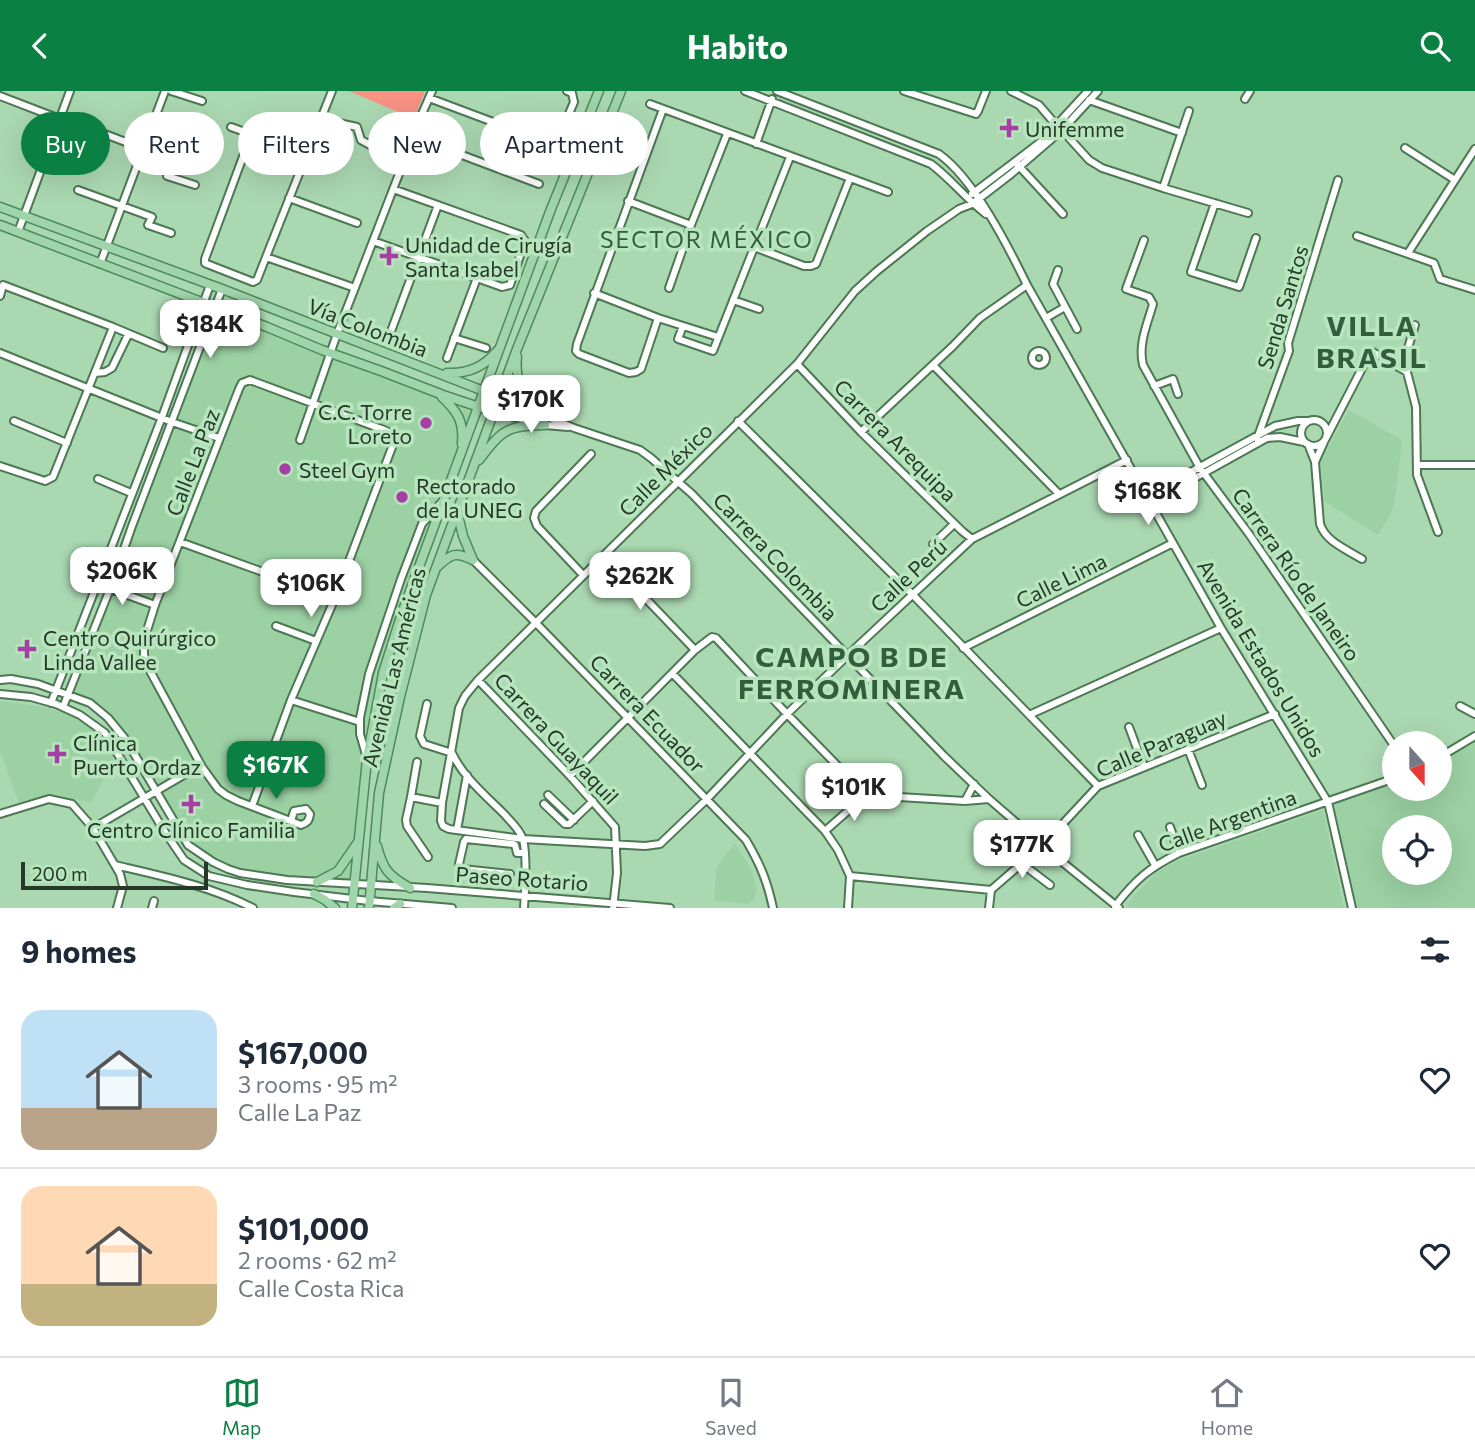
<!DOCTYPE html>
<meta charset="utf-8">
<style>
body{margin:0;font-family:Commissioner,sans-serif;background:#f2f2f3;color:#1f2937;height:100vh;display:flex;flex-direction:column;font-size:26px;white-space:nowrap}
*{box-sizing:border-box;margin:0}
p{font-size:23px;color:#747a83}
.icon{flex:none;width:38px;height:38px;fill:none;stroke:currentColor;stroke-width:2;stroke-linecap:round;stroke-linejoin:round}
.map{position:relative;height:817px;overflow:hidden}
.panel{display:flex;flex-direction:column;background:#fff;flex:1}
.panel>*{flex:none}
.hud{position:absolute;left:21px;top:21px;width:700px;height:63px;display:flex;gap:14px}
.needle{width:46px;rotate:159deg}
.buttons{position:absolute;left:1382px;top:640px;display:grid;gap:14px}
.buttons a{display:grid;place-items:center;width:70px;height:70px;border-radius:50%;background:#fff;box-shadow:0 7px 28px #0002;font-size:35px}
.scale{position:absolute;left:21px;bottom:18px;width:187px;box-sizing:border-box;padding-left:7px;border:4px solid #263929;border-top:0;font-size:19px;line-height:24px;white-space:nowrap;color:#263929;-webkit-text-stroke:5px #b7e5bd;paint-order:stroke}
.price{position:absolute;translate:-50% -60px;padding:0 16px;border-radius:14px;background:#fff;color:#222;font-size:23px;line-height:46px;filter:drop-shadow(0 2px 4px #0008)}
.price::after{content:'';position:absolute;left:50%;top:42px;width:21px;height:16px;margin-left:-10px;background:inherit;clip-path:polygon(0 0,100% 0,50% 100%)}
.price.on{background:#0b8043;color:#fff}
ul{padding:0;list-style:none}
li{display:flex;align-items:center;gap:21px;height:175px;padding:0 21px}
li+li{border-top:2px solid #e0e1e3}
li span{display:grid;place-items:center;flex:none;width:196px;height:140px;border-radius:21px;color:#555}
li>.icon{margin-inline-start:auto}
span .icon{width:84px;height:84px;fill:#fffc;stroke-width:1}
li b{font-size:30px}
h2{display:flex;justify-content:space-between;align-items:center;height:84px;padding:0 21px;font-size:30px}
.pill{padding:0 24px;border-radius:32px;background:#fff;box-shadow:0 7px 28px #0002;font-size:24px;line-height:63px}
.pill.on{background:#0b8043;color:#fff}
header{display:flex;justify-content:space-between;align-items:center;height:91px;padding:0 21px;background:#0b8043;color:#fff;font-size:32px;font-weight:700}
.menu{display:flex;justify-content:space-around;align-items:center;height:98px;border-top:2px solid #e0e1e3;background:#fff;font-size:19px;color:#747a83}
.menu a{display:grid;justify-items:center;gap:4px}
.menu .on{color:#0b8043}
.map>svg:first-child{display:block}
.built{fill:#9cd1a4;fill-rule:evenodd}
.green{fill:#f79284}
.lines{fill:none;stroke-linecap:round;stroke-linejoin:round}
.minor-casing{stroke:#4d7854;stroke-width:10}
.major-casing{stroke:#4c8c59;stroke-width:11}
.minor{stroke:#fff;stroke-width:6}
.major{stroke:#a0d4ab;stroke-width:8}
.poi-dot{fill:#a63fa3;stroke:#b7e5bd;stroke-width:2.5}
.labels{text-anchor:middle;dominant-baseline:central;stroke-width:7;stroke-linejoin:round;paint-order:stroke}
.poi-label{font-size:21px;fill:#263929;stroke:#b7e5bd;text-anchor:start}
.street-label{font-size:21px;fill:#263929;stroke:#b7e5bd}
.neighbourhood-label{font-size:23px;letter-spacing:2px;fill:#335d3b;stroke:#b7e5bd}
.district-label{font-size:28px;font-weight:bold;letter-spacing:2px;fill:#335d3b;stroke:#b7e5bd}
</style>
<header><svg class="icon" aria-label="back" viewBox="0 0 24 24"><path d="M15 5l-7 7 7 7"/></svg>Habito<svg class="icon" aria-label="search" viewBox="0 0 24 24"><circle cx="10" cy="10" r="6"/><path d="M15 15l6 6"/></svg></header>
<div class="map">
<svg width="1475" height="817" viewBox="0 0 1475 817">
<rect width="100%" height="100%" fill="#aad8b1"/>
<path class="built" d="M 216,216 L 478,316 L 383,582 L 367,668 L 355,794 L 287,789 L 228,778 L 188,754 L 124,649 L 90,612 L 68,603 Z
M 1349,319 L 1402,349 L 1396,401 L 1393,418 L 1378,444 L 1324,410 L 1321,369 Z
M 0,610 L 38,615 L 61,621 L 85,631 L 106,649 L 116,665 L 91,712 L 62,705 L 48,706 L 20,715 L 0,660 Z
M 1475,645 L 1475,817 L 1352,817 L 1328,711 L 1395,687 L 1395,698 L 1440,698 L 1440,666 ZM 1395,737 L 1440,737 L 1440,782 L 1395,782 Z
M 1323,719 L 1344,817 L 1131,817 L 1126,813 L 1156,782 L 1177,770 Z
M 735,752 L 750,776 L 757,798 L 754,809 L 748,813 L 714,809 L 717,775 Z"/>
<path class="green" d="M 349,0 L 425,0 L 414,28 Z"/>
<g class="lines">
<defs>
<path id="minor" d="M 171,0 L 202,10
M 745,0 L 931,73 C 951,88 966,108 986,123
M 777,0 L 939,63 C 974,88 1008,155 1027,194 L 1221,537 L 1328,711 L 1352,817
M 904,0 L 976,23 L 978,20 L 986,0
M 1011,0 L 1039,14 L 1057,35 L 1062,39 L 1089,69 L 1102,77 L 1163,97 L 1248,122
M 1098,0 L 1062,39 L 1011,83 L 972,113 L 959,118 L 927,140 L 877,180 L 855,200 L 797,273 L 478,589 L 465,605 L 459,617 L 442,712 L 441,730 L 443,735 L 449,738 L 523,748 L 645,755 L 660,753 L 707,708 L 787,623 L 847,565 L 972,448 L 1127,369
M 0,5 L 60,28
M 429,7 L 549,52 L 558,49 L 574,11 L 572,2 L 567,0
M 1245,8 L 1250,0
M 1089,9 L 1182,42
M 650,13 L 888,101
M 320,28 L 357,36 L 361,49 L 383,61
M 418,32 L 432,0
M 81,34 L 173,69 L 167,85 L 195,94
M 231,36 L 306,63
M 251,44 L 205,168 L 205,172 L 207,173 L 253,191 L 257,189 L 266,166 L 332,0
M 756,53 L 772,8
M 1405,57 L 1455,89
M 1017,73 L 1063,123
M 1163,97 L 1189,20
M 78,99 L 152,126 L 148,134 L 171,142
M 972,103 L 1042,50 L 1088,0
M 289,107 L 357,132
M 628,110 L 691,134
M 1215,112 L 1191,181 L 1239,196 L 1256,147
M 18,141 L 70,0
M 1357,145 L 1434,172 L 1440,188 L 1475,199
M 1144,149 L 1126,198 L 1149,206 L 1153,213 C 1147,234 1138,253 1143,274 L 1200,377 L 1249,443 L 1395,656
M 373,150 L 502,196 L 510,194 L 525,150 L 521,144 L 393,98
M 754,156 L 804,175 L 811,175 L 816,173 L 850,87
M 1408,162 L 1475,58
M 266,166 L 355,197
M 100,173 L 165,0
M 1058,179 L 1053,193 L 1077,238
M 669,197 L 691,134 L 727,43
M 594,202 L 658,227 L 718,246
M 0,205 L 3,194 L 113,236 L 163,257
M 733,209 L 759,218
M 658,227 L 641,278 L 636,281 L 629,282 L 579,263 L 576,260 L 577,253 L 663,18
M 1046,227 L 1065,216
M 1415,234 L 1405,267 L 1407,281 L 1416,316 L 1417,384 L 1438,441
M 683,235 L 678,248 L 713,260 L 790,66
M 390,243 L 438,114
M 454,247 L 486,257
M1032 267a7 7 0 1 1 14 0a7 7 0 1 1-14 0Z
M 0,262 L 172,331 L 219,347
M 447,267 L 477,187
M 797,273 L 861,341 L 962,440 L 972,448
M 933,274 L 1059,403
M 95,282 L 105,281 L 112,277 L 128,244
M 1154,295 L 1173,288 L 1178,303
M 499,306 L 574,337 L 640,359 L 651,367 L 692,403 L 944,665 L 989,708 L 1056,766 L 1119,817
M 494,321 L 545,334 L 568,336
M1301 342a13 13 0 1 1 26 0a13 13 0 1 1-26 0Z
M 14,330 L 67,352
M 738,330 L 913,504 L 1098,695
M 861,341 L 953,255 L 980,227 L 1027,194
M 1326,347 L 1371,260 L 1407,281
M 300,349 L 337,243 L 411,52 L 416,49 L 422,49 L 539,93
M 1258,352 L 1258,345 L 1289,260 L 1288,252 L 1338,89
M 1308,353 L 1315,371 L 1320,433 C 1326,451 1346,458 1362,468
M 1315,371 L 1324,351
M 1417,374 L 1475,374
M 0,375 L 45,390 L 53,386 L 113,236
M 98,388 L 131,402
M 1147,405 L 1275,335 L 1298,330 L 1308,330
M 1150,412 L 1267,347 L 1280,346 L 1304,351
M 180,451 L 335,507
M 933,453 L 954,433
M 604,464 L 695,559
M 473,469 L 536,532 L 746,749 C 760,773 767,789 773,817
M 583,484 L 537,435 L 534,427 L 536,420 L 591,363
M 97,493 L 155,514
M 276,535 L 316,550
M 963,557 L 1173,452
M 673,583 L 825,740 L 838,759 L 850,785 L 848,817
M 0,589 L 11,588 L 38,593 L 90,612 L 108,627 L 126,649 L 188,754 L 213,771 L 228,778 L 240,782 L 287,789 L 427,797 L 670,817
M 478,589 L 570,685 L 615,736 L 617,782 L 613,817
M 0,603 L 31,606 L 56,613 L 80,624 L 105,642 L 163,738 L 184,769 L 209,785 L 247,794 L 294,801 L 369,810 L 452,817
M 291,609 L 360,631
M 51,612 L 162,326 L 210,194
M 427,613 L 420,645 L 424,653 L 452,662 C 463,686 486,705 505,724 C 511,731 518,737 522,746 C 528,760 525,801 524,817
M 1460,615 L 1475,623
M 63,616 L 110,498 L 132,435 L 222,198
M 1029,624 L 1221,537
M 1129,636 L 1144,676
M 1188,658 L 1202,694
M 1440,666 L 1475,645
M 367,667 L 360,643 L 360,627 L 369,583 L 401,488 L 422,433 L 441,412
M 570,685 L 695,559 L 712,546 L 716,547 L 787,623 L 866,704
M 548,704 L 574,729
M 411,706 L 417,671
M 965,710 L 974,693
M 544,713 L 565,733 L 569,733 L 593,710
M 252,715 L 291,609 L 335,507 L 394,351 C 394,341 384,339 376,336 L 250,289 L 242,292 L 239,298 L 155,514 L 144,549 L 144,564 L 149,578 L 202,676 L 218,698 L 226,704 L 238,710 L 301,734 C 307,732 309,730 310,723 L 306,718 L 294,720 L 291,730
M 0,723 L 49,708 L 72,713 L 93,737 L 120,783 L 123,795 L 117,817
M 1170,736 L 1179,762
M 93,737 L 201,674
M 457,739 L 467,684
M 825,740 L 866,704 L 965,710 L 989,708
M 1138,744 L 1155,774
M 428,766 L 407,735 L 406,729 L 411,706 L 442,712
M 1021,772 L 1050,794
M 115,774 C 162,785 210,795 253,817
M 510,783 L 462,778 L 459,773 L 464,751 L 466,748 L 513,753 L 515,754 L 517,762 L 525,762
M 850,785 L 991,799
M 1115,815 C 1136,788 1149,777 1179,762 L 1395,687
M 152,817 L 154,810
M 989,817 L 991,799 L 1043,754 L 1098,695 L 1275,623"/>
<path id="major" d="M 0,116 L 222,198 L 499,306
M 0,134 L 267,236 L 322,259 L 381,280 L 443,304 L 494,321
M 517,266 C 514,291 525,305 541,322
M 447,282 C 467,283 484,276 497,260
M 442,306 C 458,321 464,331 462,353
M 479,369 C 503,338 506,335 545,334
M 457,420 L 463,445 L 473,469
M 437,476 C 451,463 455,460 473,469
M 377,755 C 383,779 389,785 410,797
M 317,791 L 338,780 L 358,751
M 314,803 L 325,809 L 335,817
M 352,817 L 367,668 L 383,582 L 402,522 L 551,118 L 599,0
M 369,817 L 379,702 L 400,606 L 426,504 L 517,258 L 621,0
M 394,817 L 400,813"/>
</defs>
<use href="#minor" class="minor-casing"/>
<use href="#major" class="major-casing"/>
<use href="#minor" class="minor"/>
<use href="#major" class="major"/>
</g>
<g class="poi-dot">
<path d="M1005.5 26.5h7v7h7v7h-7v7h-7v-7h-7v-7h7z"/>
<path d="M385.5 154.5h7v7h7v7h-7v7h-7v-7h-7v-7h7z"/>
<circle cx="426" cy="332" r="7"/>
<circle cx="285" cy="378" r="7"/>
<circle cx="402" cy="406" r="7"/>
<path d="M23.5 547.5h7v7h7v7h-7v7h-7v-7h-7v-7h7z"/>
<path d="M53.5 652.5h7v7h7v7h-7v7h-7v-7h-7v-7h7z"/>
<path d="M187.5 702.5h7v7h7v7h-7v7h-7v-7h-7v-7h7z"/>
</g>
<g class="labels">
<g class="poi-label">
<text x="1025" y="37">Unifemme</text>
<text x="405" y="153">Unidad de Cirugía<tspan x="405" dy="24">Santa Isabel</tspan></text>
<text x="412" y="320" text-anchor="end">C.C. Torre<tspan x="412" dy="24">Loreto</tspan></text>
<text x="299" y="378">Steel Gym</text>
<text x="416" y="394">Rectorado<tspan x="416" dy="24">de la UNEG</tspan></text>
<text x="43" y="546">Centro Quirúrgico<tspan x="43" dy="24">Linda Vallee</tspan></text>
<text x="73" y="651">Clínica<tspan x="73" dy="24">Puerto Ordaz</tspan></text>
<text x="191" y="738" text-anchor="middle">Centro Clínico Familia</text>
</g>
<g class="street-label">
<text transform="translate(1282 216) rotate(-73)">Senda Santos</text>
<text transform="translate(368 236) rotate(21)">Vía Colombia</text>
<text transform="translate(896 349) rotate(45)">Carrera Arequipa</text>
<text transform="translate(192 371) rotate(-69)">Calle La Paz</text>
<text transform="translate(665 378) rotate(-45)">Calle México</text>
<text transform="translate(776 465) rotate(46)">Carrera Colombia</text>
<text transform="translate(1297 483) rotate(55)">Carrera Río de Janeiro</text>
<text transform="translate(908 484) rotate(-43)">Calle Perú</text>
<text transform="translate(1061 489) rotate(-26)">Calle Lima</text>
<text transform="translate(1262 567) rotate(59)">Avenida Estados Unidos</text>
<text transform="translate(393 576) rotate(-76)">Avenida Las Américas</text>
<text transform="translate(648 622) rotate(46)">Carrera Ecuador</text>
<text transform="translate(557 647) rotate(47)">Carrera Guayaquil</text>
<text transform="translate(1161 652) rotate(-23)">Calle Paraguay</text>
<text transform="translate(1227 729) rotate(-20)">Calle Argentina</text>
<text transform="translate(522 787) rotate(4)">Paseo Rotario</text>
</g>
<g class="neighbourhood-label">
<text x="707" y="148">SECTOR MÉXICO</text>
</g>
<g class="district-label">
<text x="1372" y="234">VILLA<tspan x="1372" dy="32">BRASIL</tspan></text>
<text x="852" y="565">CAMPO B DE<tspan x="852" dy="32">FERROMINERA</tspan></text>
</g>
</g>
</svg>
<div class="buttons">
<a><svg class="needle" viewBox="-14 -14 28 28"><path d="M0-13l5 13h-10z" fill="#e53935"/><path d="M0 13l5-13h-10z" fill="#747a83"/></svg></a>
<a><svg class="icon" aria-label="locate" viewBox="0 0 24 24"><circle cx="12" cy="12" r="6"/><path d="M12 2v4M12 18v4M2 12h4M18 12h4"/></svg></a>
</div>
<div class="scale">200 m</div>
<b class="price" style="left:210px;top:269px">$184K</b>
<b class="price" style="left:531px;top:344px">$170K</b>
<b class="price" style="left:1148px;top:436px">$168K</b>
<b class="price" style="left:122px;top:516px">$206K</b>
<b class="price" style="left:640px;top:521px">$262K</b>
<b class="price" style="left:311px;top:528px">$106K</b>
<b class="price on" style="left:276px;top:710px">$167K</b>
<b class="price" style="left:854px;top:732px">$101K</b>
<b class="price" style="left:1022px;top:789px">$177K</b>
<div class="hud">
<a class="pill on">Buy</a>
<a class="pill">Rent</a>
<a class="pill">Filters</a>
<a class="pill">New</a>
<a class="pill">Apartment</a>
</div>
</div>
<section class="panel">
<h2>9 homes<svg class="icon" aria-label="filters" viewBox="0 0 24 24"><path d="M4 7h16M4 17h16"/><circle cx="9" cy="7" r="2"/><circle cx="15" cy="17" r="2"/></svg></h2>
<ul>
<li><span style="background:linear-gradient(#bfe0f5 70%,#b9a48a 0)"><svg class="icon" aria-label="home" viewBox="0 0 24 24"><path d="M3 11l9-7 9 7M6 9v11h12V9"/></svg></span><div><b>$167,000</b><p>3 rooms · 95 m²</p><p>Calle La Paz</p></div><svg class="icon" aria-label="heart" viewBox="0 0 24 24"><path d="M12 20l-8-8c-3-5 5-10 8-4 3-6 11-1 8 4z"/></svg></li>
<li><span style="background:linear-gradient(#ffd9b3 70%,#c2b280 0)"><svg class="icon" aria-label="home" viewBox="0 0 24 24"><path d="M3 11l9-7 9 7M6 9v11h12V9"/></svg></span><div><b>$101,000</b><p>2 rooms · 62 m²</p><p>Calle Costa Rica</p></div><svg class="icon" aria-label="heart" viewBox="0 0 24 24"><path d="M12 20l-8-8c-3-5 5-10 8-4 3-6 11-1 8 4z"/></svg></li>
</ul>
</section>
<nav class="menu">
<a class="on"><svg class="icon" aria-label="map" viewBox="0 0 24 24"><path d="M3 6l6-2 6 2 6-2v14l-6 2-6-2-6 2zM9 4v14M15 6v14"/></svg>Map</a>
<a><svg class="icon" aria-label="saved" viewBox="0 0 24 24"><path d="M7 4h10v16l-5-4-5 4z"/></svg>Saved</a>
<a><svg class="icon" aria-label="home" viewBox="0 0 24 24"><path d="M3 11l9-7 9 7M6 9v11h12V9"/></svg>Home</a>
</nav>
